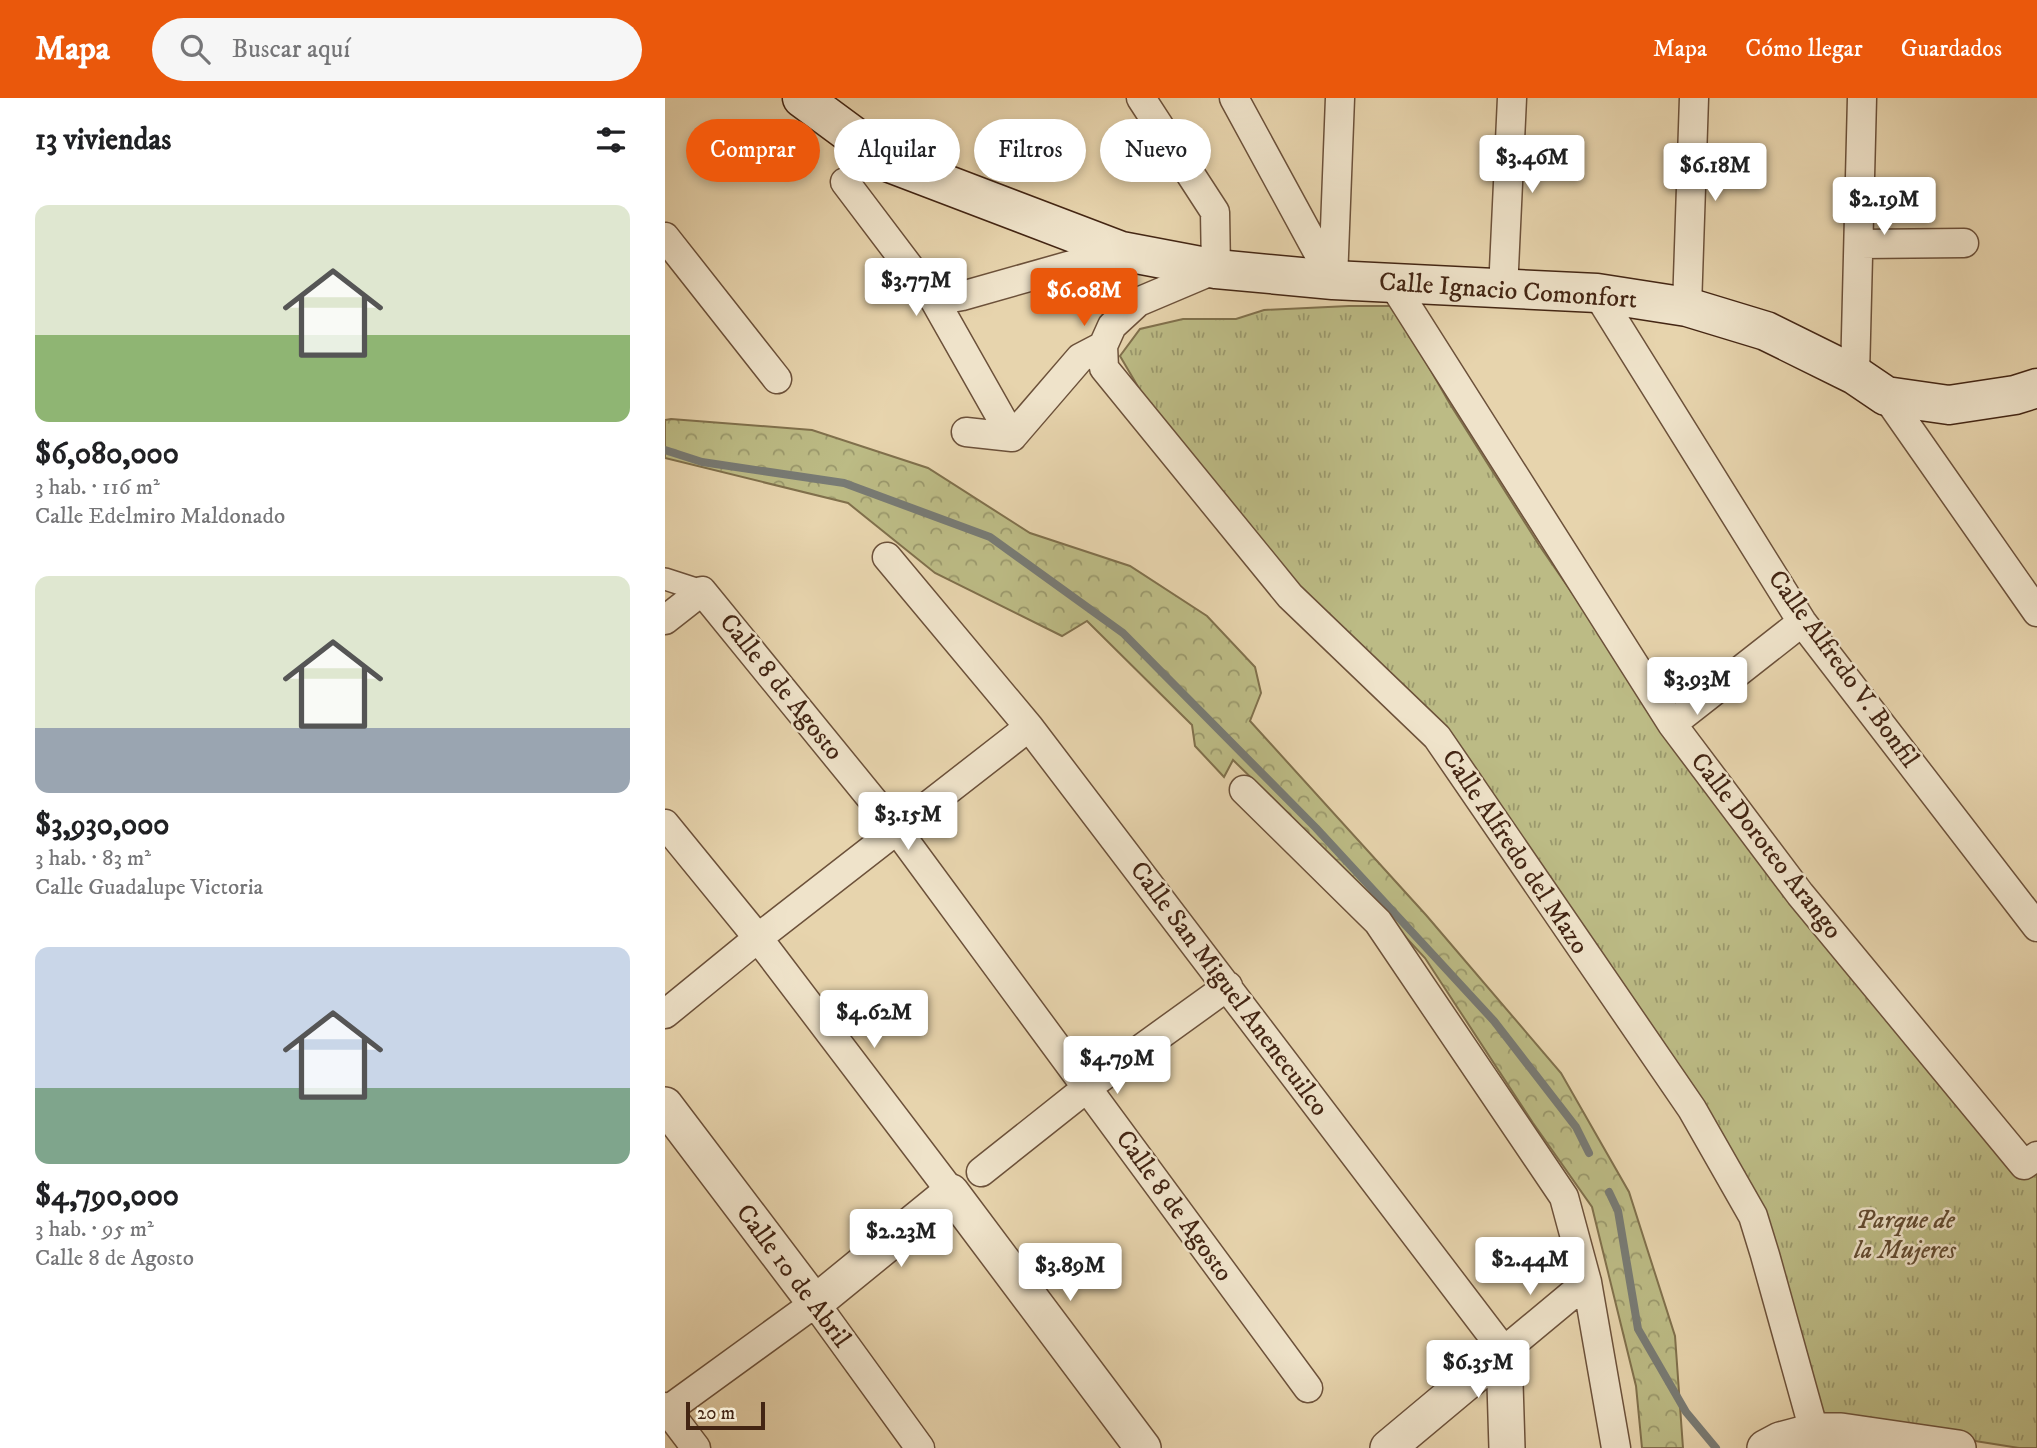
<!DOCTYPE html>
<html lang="es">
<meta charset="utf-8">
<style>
body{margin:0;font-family:"IM FELL DW Pica",serif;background:#f6f6f6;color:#202124;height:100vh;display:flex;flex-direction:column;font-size:26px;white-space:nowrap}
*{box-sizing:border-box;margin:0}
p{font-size:23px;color:#757577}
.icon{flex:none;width:38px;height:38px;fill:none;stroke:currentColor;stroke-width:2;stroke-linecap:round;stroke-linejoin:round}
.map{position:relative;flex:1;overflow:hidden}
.drawer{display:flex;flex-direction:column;background:#fff;width:665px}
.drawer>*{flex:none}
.top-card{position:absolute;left:21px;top:21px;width:665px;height:63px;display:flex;gap:14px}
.scale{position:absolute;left:21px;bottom:18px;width:79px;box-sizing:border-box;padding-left:7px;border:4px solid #432513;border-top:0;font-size:19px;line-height:24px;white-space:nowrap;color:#432513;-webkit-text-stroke:5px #efe3ca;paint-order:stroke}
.price{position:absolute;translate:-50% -60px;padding:0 16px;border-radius:7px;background:#fff;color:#222;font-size:23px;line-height:46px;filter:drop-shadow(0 2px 4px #0008)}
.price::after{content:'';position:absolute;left:50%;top:42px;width:21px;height:16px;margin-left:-10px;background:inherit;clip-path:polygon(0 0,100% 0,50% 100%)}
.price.active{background:#ea580c;color:#fff}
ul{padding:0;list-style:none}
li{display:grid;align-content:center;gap:14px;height:371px;padding:0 35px}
li span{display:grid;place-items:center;height:217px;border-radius:14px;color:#555}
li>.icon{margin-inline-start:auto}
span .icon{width:126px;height:126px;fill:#fffc;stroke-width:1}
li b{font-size:30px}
h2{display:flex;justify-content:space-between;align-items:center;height:84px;padding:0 35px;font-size:30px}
.tag{padding:0 24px;border-radius:32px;background:#fff;box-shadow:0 4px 10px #0003;font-size:24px;line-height:63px}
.tag.active{background:#ea580c;color:#fff}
header{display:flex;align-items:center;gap:42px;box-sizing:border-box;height:98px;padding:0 35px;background:#ea580c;color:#fff}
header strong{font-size:33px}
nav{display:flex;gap:38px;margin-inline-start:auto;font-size:24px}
.search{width:490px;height:63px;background:#f6f6f6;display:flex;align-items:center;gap:18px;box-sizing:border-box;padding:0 24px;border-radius:38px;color:#757577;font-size:26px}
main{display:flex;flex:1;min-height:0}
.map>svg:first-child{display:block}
.grass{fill:url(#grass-tufts);stroke:#80704c;stroke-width:2}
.forest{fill:url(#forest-crowns);stroke:#80704c;stroke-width:2}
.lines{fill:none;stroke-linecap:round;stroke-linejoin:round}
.stream{stroke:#787b75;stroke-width:8}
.pedestrian-casing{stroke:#6c513a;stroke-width:24}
.minor-casing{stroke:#6c513a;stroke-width:31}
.tertiary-casing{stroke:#6c513a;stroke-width:38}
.secondary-casing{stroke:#432513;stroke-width:41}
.pedestrian{stroke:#efe3ca;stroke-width:21}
.minor{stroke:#efe3ca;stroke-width:28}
.tertiary{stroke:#efe3ca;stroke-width:35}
.secondary{stroke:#efe3ca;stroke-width:38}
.labels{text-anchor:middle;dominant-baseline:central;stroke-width:5;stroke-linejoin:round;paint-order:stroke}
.street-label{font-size:26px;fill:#432513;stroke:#efe3ca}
.park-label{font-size:26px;font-style:italic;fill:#614a30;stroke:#efe3ca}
</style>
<header>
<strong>Mapa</strong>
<div class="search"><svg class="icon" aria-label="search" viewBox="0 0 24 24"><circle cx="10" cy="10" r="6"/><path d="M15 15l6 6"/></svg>Buscar aquí</div>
<nav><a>Mapa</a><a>Cómo llegar</a><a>Guardados</a></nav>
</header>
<main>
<section class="drawer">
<h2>13 viviendas<svg class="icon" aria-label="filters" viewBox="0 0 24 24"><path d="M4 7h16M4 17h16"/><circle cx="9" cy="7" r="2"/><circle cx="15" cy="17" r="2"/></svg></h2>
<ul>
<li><span style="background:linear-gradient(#dfe7d0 60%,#8fb573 0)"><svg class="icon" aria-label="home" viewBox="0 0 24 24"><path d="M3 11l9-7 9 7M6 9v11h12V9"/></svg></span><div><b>$6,080,000</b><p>3 hab. · 116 m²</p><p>Calle Edelmiro Maldonado</p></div></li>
<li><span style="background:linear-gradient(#dfe7d0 70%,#9aa5b1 0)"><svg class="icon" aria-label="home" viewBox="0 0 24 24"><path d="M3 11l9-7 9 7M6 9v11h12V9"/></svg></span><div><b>$3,930,000</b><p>3 hab. · 83 m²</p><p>Calle Guadalupe Victoria</p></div></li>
<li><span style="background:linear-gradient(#c9d6e8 65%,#7fa58c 0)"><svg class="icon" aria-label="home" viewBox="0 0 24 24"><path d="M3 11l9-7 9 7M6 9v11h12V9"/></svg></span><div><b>$4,790,000</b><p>3 hab. · 95 m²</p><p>Calle 8 de Agosto</p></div></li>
</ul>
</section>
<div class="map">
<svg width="1372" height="1350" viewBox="0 0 1372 1350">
<defs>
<pattern id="grass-tufts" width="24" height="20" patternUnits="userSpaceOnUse" patternTransform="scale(1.75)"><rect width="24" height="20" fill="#bcbb85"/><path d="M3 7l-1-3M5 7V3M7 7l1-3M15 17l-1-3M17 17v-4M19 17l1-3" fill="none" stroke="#9a986c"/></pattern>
<pattern id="forest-crowns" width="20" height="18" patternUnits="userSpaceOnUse" patternTransform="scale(1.75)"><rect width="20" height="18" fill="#bcbb85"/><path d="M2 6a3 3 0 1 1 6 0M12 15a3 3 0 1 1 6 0" fill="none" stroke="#9a986c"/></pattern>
</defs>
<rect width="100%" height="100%" fill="#e7d4ad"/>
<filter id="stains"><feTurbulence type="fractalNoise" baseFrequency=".00286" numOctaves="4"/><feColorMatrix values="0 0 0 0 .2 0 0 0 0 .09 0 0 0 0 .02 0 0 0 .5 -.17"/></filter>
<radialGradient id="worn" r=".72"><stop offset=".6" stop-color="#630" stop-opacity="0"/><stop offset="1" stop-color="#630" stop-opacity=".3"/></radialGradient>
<path class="grass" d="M 684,208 L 729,208 L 785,306 L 874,447 L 1028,670 L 1372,1072 L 1372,1350 L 1354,1350 L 1160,1319 L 1100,1134 L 867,771 L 499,333 L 455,258 L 475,231 L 518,221 L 571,221 L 599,212 Z"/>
<path class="forest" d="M 6,321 L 147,332 L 263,370 L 365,435 L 465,468 L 542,518 L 590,569 L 596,595 L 585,623 L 761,817 L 896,975 L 964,1094 L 1010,1238 L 1018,1350 L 977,1350 L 971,1288 L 927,1109 L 868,1025 L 760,860 L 666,758 L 568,662 L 559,679 L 530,648 L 527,627 L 422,523 L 397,538 L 270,475 L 183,405 L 0,360 L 0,322 Z"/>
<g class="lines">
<path class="stream" d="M 0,352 L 37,364 L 179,385 L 325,439 L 458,535 L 651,730 L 829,923 L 911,1029 L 924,1055
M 944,1094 L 953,1113 L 973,1231 L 1021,1314 L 1051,1350"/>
<defs>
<path id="pedestrian" d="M 0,481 L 37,493"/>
<path id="minor" d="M 569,0 L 668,182
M 180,84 L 270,203 L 347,339
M 0,139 L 112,281
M 1195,146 L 1299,145
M 668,182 L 675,0
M 726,183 L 1007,626 L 1135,796 L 1359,1067 L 1372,1058
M 838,192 L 847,0
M 932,195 L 1137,524 L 1372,829
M 270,203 L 297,198 L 456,153
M 1022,209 L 1029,0
M 438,248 L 439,270 L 625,498 L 772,639 L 1027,1011 L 1088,1118 L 1100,1157 L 1149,1333
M 1190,277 L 1197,0
M 1221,298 L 1372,514
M 301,334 L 347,339 L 415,260 L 438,248 L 447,228 L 473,204 L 551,171 L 550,114 L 476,0
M 222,459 L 364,629 L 839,1253 L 922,1184
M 0,522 L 37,493 L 232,732 L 643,1290
M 1007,626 L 1137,524
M 579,692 L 713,824 L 899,1099 L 922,1184 L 951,1350
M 0,726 L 93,840 L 286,1094
M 0,916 L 93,840 L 364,629
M 316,1074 L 423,989 L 563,888
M 0,1309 L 31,1350
M 0,1314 L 150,1205 L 255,1350"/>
<path id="tertiary" d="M 0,1007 L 150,1205 L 286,1094 L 478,1350
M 839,1253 L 842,1350
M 723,1350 L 839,1253
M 1100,1350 L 1115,1342 L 1149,1333 L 1176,1333 L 1293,1350"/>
<path id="secondary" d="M 137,0 L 225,65 L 456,153 L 551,171 L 668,182 L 932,195 L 1022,209 L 1101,233 L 1190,277 L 1221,298 L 1284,307 L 1350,297 L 1372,290"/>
</defs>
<use href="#pedestrian" class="pedestrian-casing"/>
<use href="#minor" class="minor-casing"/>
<use href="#tertiary" class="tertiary-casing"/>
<use href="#secondary" class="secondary-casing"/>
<use href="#pedestrian" class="pedestrian"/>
<use href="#minor" class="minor"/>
<use href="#tertiary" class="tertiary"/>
<use href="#secondary" class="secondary"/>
</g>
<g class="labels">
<g class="street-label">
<text transform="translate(843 193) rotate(4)">Calle Ignacio Comonfort</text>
<text transform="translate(1178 571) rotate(54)">Calle Alfredo V. Bonfil</text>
<text transform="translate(116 589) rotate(51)">Calle 8 de Agosto</text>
<text transform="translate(1101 748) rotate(52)">Calle Doroteo Arango</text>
<text transform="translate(850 754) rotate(56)">Calle Alfredo del Mazo</text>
<text transform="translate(564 891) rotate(53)">Calle San Miguel Anenecuilco</text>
<text transform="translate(509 1108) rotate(54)">Calle 8 de Agosto</text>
<text transform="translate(128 1178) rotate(53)">Calle 10 de Abril</text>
</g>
<g class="park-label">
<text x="1240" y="1122">Parque de<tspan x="1240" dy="30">la Mujeres</tspan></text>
</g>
</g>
<rect width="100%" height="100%" filter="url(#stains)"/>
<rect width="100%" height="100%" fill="url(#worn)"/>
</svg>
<div class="scale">20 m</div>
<b class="price" style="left:867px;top:97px">$3.46M</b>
<b class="price" style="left:1050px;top:105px">$6.18M</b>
<b class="price" style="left:1219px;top:139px">$2.19M</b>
<b class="price" style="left:251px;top:220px">$3.77M</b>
<b class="price active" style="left:419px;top:230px">$6.08M</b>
<b class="price" style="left:1032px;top:619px">$3.93M</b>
<b class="price" style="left:243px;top:754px">$3.15M</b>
<b class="price" style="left:209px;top:952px">$4.62M</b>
<b class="price" style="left:452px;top:998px">$4.79M</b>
<b class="price" style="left:236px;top:1171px">$2.23M</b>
<b class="price" style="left:865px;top:1199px">$2.44M</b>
<b class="price" style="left:405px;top:1205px">$3.89M</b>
<b class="price" style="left:813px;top:1302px">$6.35M</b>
<div class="top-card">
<a class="tag active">Comprar</a>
<a class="tag">Alquilar</a>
<a class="tag">Filtros</a>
<a class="tag">Nuevo</a>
</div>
</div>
</main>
